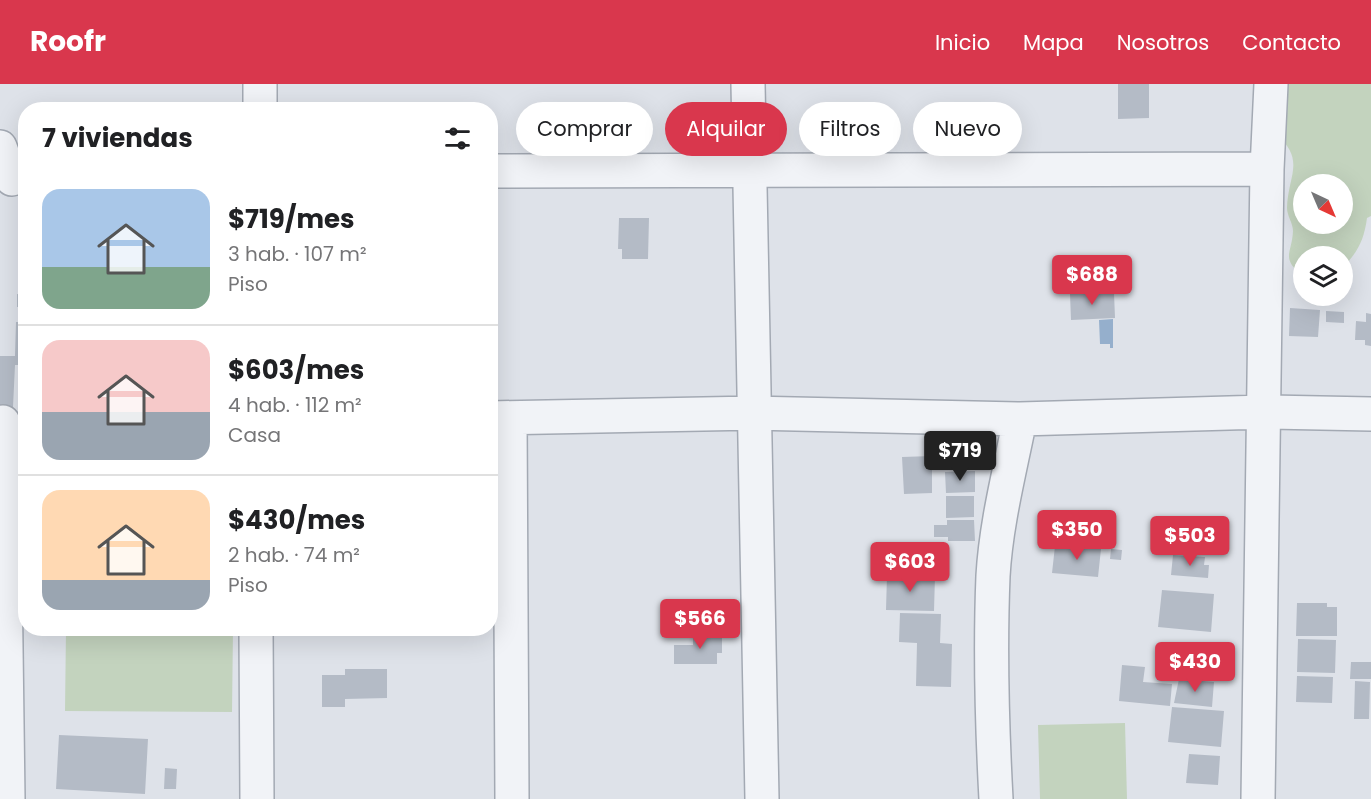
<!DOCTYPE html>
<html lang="es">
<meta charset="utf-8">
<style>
body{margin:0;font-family:Poppins,sans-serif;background:#f2f2f2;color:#202124;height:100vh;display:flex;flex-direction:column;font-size:22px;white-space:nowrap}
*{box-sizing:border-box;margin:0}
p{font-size:20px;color:#757577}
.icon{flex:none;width:33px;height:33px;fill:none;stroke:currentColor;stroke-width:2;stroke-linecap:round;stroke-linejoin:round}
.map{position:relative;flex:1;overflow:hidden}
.details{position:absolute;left:18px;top:18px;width:480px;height:534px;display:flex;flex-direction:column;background:#fff;border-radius:24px;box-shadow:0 6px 24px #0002}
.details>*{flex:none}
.banner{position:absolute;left:516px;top:18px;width:570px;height:54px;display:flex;gap:12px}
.needle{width:39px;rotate:136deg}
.buttons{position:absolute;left:1293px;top:90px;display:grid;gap:12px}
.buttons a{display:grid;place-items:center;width:60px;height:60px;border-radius:50%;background:#fff;box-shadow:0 6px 24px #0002;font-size:30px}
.price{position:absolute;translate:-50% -51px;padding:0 14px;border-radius:6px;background:#d9374d;color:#fff;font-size:20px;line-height:39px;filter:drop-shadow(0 2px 3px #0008)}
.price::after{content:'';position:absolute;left:50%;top:36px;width:18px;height:14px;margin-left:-9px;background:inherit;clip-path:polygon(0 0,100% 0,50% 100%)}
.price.selected{background:#222;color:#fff}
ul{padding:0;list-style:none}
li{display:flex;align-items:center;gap:18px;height:150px;padding:0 24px}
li+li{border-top:2px solid #e0e0e0}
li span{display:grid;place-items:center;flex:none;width:168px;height:120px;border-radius:18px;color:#555}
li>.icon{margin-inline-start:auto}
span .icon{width:72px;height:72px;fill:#fffc;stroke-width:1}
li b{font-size:26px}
h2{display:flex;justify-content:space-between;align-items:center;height:72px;padding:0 24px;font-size:26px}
.chip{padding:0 21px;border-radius:27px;background:#fff;box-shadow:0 6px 24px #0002;font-size:21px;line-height:54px}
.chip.selected{background:#d9374d;color:#fff}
header{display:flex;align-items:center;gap:36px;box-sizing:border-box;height:84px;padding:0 30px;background:#d9374d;color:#fff}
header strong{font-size:28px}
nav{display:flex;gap:33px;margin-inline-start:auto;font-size:21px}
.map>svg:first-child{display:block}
.green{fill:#c3d3be;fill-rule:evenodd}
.water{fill:#95afcc}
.building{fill:#b4bbc6}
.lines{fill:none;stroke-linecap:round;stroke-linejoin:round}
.minor-casing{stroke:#a3a9b3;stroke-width:36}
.minor{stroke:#f1f3f7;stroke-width:33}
</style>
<header>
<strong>Roofr</strong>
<nav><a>Inicio</a><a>Mapa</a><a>Nosotros</a><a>Contacto</a></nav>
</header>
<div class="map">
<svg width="1371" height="715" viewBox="0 0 1371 715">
<rect width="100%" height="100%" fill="#dee2e9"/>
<path class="green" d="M 1285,0 L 1371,0 L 1371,132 L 1367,134 C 1364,156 1358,168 1343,183 L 1342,172 L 1304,172 L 1303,192 C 1280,174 1292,170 1293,147 C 1293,139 1287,132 1287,124 C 1288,90 1307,76 1274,48 ZM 1304,100 L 1342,100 L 1342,140 L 1304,140 Z
M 66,545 L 233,545 L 232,628 L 65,627 Z
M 1125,639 L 1127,715 L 1040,715 L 1038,641 Z"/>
<path class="water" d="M 1113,235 L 1113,264 L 1110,264 L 1110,260 L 1100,260 L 1099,236 Z"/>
<path class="building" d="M 1118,0 L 1149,0 L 1149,34 L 1118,35 Z
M 619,134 L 649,134 L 648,175 L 622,175 L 622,165 L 618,165 Z
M 1114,209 L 1115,234 L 1071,236 L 1070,210 Z
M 17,210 L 26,211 L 26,223 L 17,223 Z
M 1290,224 L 1320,226 L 1318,253 L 1289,252 Z
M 1326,227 L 1344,228 L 1344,239 L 1326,238 Z
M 1366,229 L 1371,230 L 1371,262 L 1365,261 L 1365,256 L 1355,256 L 1356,237 L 1366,238 Z
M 16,238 L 26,238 L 26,281 L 15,281 L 13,323 L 0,322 L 0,272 L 15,272 Z
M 982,359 L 982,382 L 945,383 L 945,360 Z
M 932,372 L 932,409 L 904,410 L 902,373 Z
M 975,387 L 975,408 L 946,409 L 945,388 Z
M 946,412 L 974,412 L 974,433 L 946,434 Z
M 947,436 L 974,436 L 975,457 L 948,457 L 948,453 L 934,453 L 934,441 L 947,441 Z
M 1055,462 L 1101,465 L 1098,493 L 1052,489 Z
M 1111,465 L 1122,466 L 1121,476 L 1110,475 Z
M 1173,471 L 1205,473 L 1204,481 L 1209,481 L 1208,494 L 1171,491 Z
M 887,491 L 935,492 L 934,527 L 886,526 Z
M 1162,506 L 1214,510 L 1211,548 L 1158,543 Z
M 1297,519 L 1327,519 L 1327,523 L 1337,523 L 1337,552 L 1296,552 Z
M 900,529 L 941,530 L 940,559 L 952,560 L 951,603 L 916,602 L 917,559 L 899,558 Z
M 717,547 L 717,553 L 722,553 L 722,569 L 717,569 L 717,580 L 674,580 L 674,561 L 693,561 L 693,548 Z
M 1298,555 L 1336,556 L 1335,589 L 1297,588 Z
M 1351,578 L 1371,578 L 1371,595 L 1350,595 Z
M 1122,581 L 1145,583 L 1143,598 L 1172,600 L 1170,622 L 1119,617 Z
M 345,585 L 387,585 L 387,614 L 345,615 L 345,623 L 322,623 L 322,591 L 345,591 Z
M 1297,592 L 1333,593 L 1332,619 L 1296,618 Z
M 1179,595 L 1214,598 L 1212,623 L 1174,619 Z
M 1355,597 L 1370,598 L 1369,635 L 1354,635 Z
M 1172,623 L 1224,627 L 1221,663 L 1168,658 Z
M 59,651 L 148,655 L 145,710 L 56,705 Z
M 1189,670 L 1220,672 L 1218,701 L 1186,699 Z
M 165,684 L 177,685 L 176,705 L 164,705 Z"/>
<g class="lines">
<defs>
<path id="minor" d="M 748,0 L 762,715
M 260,26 L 260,0
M 0,63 L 12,95
M 490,87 L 1267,85
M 490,334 L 755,329 L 1020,335 L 1264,328 L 1371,330
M 510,334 L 512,715
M 3,338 L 8,715
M 256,544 L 257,715
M 996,715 C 992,641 990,566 993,492 C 996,439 1010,386 1020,335
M 1258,715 L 1267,85 L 1271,0"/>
</defs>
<use href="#minor" class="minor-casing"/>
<use href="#minor" class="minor"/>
</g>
</svg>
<div class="buttons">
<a><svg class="needle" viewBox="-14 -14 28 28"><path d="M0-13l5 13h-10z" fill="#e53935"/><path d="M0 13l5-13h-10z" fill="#757577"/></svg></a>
<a><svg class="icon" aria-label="layers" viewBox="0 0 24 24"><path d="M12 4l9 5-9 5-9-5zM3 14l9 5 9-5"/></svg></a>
</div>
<b class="price" style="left:1092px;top:222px">$688</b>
<b class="price selected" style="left:960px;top:398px">$719</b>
<b class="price" style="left:1077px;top:477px">$350</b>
<b class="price" style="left:1190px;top:483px">$503</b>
<b class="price" style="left:910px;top:509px">$603</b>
<b class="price" style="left:700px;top:566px">$566</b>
<b class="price" style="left:1195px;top:609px">$430</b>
<div class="banner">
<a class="chip">Comprar</a>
<a class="chip selected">Alquilar</a>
<a class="chip">Filtros</a>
<a class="chip">Nuevo</a>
</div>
<section class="details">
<h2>7 viviendas<svg class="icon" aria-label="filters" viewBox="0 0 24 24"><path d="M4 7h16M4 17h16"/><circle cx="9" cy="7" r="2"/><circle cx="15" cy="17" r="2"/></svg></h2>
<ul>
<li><span style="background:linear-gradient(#a9c7e8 65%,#7fa58c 0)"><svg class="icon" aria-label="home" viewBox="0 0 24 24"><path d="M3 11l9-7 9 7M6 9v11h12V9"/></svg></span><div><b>$719/mes</b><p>3 hab. · 107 m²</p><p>Piso</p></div></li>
<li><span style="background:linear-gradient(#f6c9c9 60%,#9aa5b1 0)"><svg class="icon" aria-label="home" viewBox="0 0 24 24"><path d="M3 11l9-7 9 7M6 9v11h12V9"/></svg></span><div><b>$603/mes</b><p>4 hab. · 112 m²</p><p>Casa</p></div></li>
<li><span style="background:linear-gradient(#ffd9b3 75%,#9aa5b1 0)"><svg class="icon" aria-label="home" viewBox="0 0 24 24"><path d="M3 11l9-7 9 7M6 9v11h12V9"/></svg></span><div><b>$430/mes</b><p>2 hab. · 74 m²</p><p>Piso</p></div></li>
</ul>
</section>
</div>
